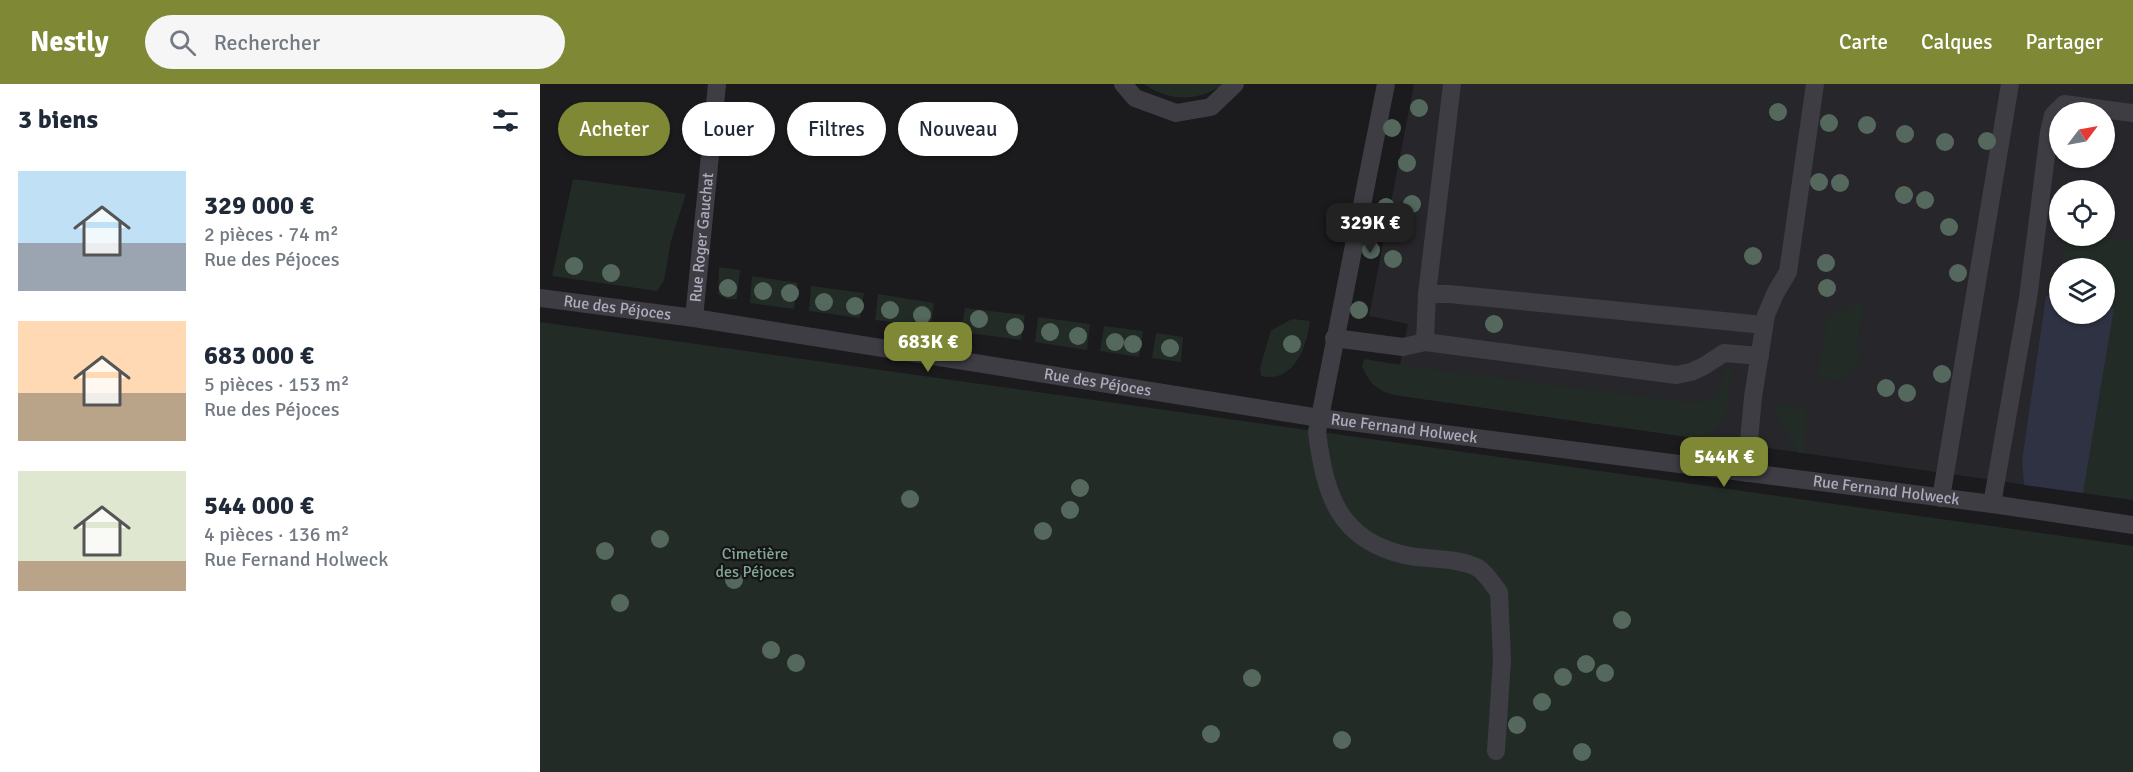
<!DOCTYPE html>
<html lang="fr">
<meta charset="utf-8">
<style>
body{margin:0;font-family:Signika,sans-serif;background:#f6f6f7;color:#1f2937;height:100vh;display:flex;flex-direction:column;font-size:22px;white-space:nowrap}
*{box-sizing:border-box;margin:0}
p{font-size:20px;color:#747a83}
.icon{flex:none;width:33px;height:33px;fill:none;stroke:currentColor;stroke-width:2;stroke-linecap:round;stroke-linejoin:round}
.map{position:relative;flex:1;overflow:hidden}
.sheet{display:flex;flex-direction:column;background:#fff;width:540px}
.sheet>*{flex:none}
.banner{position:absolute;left:18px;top:18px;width:570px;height:54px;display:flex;gap:12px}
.needle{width:39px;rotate:58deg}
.buttons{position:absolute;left:1509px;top:18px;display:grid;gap:12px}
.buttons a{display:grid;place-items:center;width:66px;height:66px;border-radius:50%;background:#fff;box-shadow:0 2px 4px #0004;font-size:30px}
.price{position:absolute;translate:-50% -51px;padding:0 14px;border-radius:12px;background:#7f8835;color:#fff;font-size:20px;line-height:39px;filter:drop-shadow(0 2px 3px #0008)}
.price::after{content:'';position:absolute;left:50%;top:36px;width:18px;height:14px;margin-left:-9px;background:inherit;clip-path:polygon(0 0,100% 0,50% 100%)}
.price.current{background:#222;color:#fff}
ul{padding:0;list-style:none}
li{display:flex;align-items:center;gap:18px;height:150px;padding:0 18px}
li span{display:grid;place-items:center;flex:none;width:168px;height:120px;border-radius:0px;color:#555}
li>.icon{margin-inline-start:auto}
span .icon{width:72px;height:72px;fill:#fffc;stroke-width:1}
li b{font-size:26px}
h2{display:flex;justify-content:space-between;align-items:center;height:72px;padding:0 18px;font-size:26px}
.chip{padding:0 21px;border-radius:27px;background:#fff;box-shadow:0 2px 4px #0004;font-size:21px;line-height:54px}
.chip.current{background:#7f8835;color:#fff}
header{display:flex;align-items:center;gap:36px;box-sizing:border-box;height:84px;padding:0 30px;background:#7f8835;color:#fff}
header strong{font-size:28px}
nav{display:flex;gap:33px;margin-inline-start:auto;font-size:21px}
.search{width:420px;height:54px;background:#f6f6f7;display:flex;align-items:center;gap:15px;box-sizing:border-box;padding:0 21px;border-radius:33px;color:#747a83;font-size:22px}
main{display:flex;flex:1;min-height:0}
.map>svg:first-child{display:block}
.built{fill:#27262a;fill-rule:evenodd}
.green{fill:#222b26}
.water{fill:#2f3242}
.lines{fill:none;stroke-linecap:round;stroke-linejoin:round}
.minor{stroke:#3e3d44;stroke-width:18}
.tree{fill:#54685e}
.labels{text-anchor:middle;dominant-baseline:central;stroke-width:4.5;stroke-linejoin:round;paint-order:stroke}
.street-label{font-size:16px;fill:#adacbd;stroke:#161518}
.park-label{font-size:16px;fill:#82a893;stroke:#161518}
</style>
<header>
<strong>Nestly</strong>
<div class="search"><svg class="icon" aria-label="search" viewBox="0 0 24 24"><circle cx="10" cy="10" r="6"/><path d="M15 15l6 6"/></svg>Rechercher</div>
<nav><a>Carte</a><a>Calques</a><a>Partager</a></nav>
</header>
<main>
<section class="sheet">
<h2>3 biens<svg class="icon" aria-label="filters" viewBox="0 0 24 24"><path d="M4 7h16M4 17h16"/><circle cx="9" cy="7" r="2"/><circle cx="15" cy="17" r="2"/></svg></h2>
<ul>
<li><span style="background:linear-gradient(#bfe0f5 60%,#9aa5b1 0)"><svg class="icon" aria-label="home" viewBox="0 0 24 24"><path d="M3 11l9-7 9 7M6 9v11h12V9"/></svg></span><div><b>329 000 €</b><p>2 pièces · 74 m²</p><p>Rue des Péjoces</p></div></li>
<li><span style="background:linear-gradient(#ffd9b3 60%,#b9a48a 0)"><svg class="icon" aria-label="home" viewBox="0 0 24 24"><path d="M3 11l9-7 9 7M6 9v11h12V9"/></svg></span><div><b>683 000 €</b><p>5 pièces · 153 m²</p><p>Rue des Péjoces</p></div></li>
<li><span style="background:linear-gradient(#dfe7d0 75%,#b9a48a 0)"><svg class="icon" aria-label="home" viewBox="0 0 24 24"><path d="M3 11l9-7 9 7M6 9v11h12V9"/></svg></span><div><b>544 000 €</b><p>4 pièces · 136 m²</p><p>Rue Fernand Holweck</p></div></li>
</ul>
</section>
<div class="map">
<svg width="1593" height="688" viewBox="0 0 1593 688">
<rect width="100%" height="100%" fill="#1b1a1d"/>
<path class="built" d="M 874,0 L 1593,0 L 1593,416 L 854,311 L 868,240 L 829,232 ZM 1520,28 L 1564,28 L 1564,74 L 1520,74 ZM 1520,106 L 1564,106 L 1564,152 L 1520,152 ZM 1520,184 L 1564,184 L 1564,230 L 1520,230 Z"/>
<path class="green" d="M 604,0 L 683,0 C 659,18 629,18 604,0 Z
M 33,95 L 146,110 L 131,157 L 124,197 L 117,207 L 12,192 Z
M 1527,152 L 1552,152 L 1593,158 L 1593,416 L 1543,409 L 1573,224 L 1565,222 L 1564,184 L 1522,184 Z
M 179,183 L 200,186 L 197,215 L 187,215 L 178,210 Z
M 212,192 L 258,199 L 254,225 L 210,219 Z
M 271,202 L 324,209 L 320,234 L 269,227 Z
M 338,210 L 394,219 L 391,243 L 335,236 Z
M 1325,215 L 1317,263 L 1322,273 L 1302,298 L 1278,293 L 1287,232 Z
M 425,224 L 485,231 L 481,256 L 421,248 Z
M 498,233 L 550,240 L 547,266 L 495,258 Z
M 753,235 L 770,237 C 767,262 754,300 721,292 L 720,284 L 731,246 C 740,243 744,238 753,235 Z
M 0,238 L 1593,462 L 1593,688 L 0,688 Z
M 564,242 L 603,247 L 599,273 L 560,267 Z
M 616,249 L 643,253 L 641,278 L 612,274 Z
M 824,275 L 887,285 L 1154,319 C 1193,314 1171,300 1188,283 L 1192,284 C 1188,312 1191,351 1154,354 L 854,311 C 836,306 829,299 822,282 Z
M 1242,320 L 1267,324 L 1265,369 L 1258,369 L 1234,327 L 1236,323 Z"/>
<path class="water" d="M 1506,212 L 1519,214 L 1520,230 L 1564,230 L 1565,222 L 1574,224 L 1543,409 L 1484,401 L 1482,377 Z"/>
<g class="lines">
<g class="minor">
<path d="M 583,0 L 595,14 L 636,29 L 671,23 L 695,0"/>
<path d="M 846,0 L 777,348 C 785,410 798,456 865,471 C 886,476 918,473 938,484 C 946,489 953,501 959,508 L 962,575 L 956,667"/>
<path d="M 887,210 L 909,210 L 1224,241"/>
<path id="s1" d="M 0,214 L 154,234 L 780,334 L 1452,420 L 1593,441"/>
<path id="s2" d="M 154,234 L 177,0"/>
<path d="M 794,254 L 863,263 L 885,258 L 1136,291 L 1151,288 L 1164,282 L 1184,269 L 1220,272"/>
<path d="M 885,258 L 887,210 L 912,0"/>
<path d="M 1206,389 L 1213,313 L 1226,231 L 1236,208 L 1248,188 L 1275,0"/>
<path d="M 1401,414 L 1470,0"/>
<path d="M 1452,420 L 1488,214 L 1509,48 L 1513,31 L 1524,20 L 1593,29"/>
</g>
</g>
<g class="tree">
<circle cx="879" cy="24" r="9"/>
<circle cx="1238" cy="28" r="9"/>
<circle cx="1289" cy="39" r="9"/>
<circle cx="1327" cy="41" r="9"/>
<circle cx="852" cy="44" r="9"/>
<circle cx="1365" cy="50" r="9"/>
<circle cx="1447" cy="57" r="9"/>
<circle cx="1405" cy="58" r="9"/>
<circle cx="867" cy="79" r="9"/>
<circle cx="1279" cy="98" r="9"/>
<circle cx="1300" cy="99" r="9"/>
<circle cx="1364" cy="111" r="9"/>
<circle cx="1385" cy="116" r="9"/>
<circle cx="872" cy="120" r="9"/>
<circle cx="846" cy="123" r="9"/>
<circle cx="1409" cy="143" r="9"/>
<circle cx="860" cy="148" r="9"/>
<circle cx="831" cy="166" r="9"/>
<circle cx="1213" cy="172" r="9"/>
<circle cx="853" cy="175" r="9"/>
<circle cx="1286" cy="179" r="9"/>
<circle cx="34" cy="182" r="9"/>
<circle cx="71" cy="189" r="9"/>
<circle cx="1418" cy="189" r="9"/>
<circle cx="188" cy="204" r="9"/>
<circle cx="1287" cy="204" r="9"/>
<circle cx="223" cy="207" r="9"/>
<circle cx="250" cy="209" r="9"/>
<circle cx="284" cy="218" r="9"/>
<circle cx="315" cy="222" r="9"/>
<circle cx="350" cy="226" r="9"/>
<circle cx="819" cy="226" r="9"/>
<circle cx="382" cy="231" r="9"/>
<circle cx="439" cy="235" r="9"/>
<circle cx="954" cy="240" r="9"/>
<circle cx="475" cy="243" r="9"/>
<circle cx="510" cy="248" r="9"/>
<circle cx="538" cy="252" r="9"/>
<circle cx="575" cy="258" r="9"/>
<circle cx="593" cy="260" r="9"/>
<circle cx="752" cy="260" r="9"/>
<circle cx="630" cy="264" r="9"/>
<circle cx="1402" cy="290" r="9"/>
<circle cx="1346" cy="304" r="9"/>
<circle cx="1367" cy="309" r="9"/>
<circle cx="540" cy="404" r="9"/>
<circle cx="370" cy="415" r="9"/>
<circle cx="530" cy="426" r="9"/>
<circle cx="503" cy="447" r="9"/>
<circle cx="120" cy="455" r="9"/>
<circle cx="65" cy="467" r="9"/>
<circle cx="194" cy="496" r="9"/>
<circle cx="80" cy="519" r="9"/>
<circle cx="1082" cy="536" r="9"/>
<circle cx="231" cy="566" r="9"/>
<circle cx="256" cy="579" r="9"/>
<circle cx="1046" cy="580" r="9"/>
<circle cx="1065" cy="589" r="9"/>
<circle cx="1023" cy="593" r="9"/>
<circle cx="712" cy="594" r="9"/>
<circle cx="1002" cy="618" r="9"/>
<circle cx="977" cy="641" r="9"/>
<circle cx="671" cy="650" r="9"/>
<circle cx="802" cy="656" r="9"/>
<circle cx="1042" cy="668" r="9"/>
</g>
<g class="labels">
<g class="street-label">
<text stroke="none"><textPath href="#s2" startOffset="81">Rue Roger Gauchat</textPath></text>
<text stroke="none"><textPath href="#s1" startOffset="78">Rue des Péjoces</textPath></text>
<text stroke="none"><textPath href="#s1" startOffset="564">Rue des Péjoces</textPath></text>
<text stroke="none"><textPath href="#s1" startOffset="874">Rue Fernand Holweck</textPath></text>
<text stroke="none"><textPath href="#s1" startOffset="1360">Rue Fernand Holweck</textPath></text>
</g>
<g class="park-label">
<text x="215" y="470">Cimetière<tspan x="215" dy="18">des Péjoces</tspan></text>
</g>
</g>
</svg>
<div class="buttons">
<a><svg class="needle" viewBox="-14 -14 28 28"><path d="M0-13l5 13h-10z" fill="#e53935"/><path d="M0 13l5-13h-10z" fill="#747a83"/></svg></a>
<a><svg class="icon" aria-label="locate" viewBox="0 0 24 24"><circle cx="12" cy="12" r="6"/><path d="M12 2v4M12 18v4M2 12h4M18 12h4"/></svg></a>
<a><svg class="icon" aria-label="layers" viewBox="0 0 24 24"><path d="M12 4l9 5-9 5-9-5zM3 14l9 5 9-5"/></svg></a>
</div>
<b class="price current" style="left:830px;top:170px">329K €</b>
<b class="price" style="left:388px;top:289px">683K €</b>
<b class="price" style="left:1184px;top:404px">544K €</b>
<div class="banner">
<a class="chip current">Acheter</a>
<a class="chip">Louer</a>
<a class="chip">Filtres</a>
<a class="chip">Nouveau</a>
</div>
</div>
</main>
